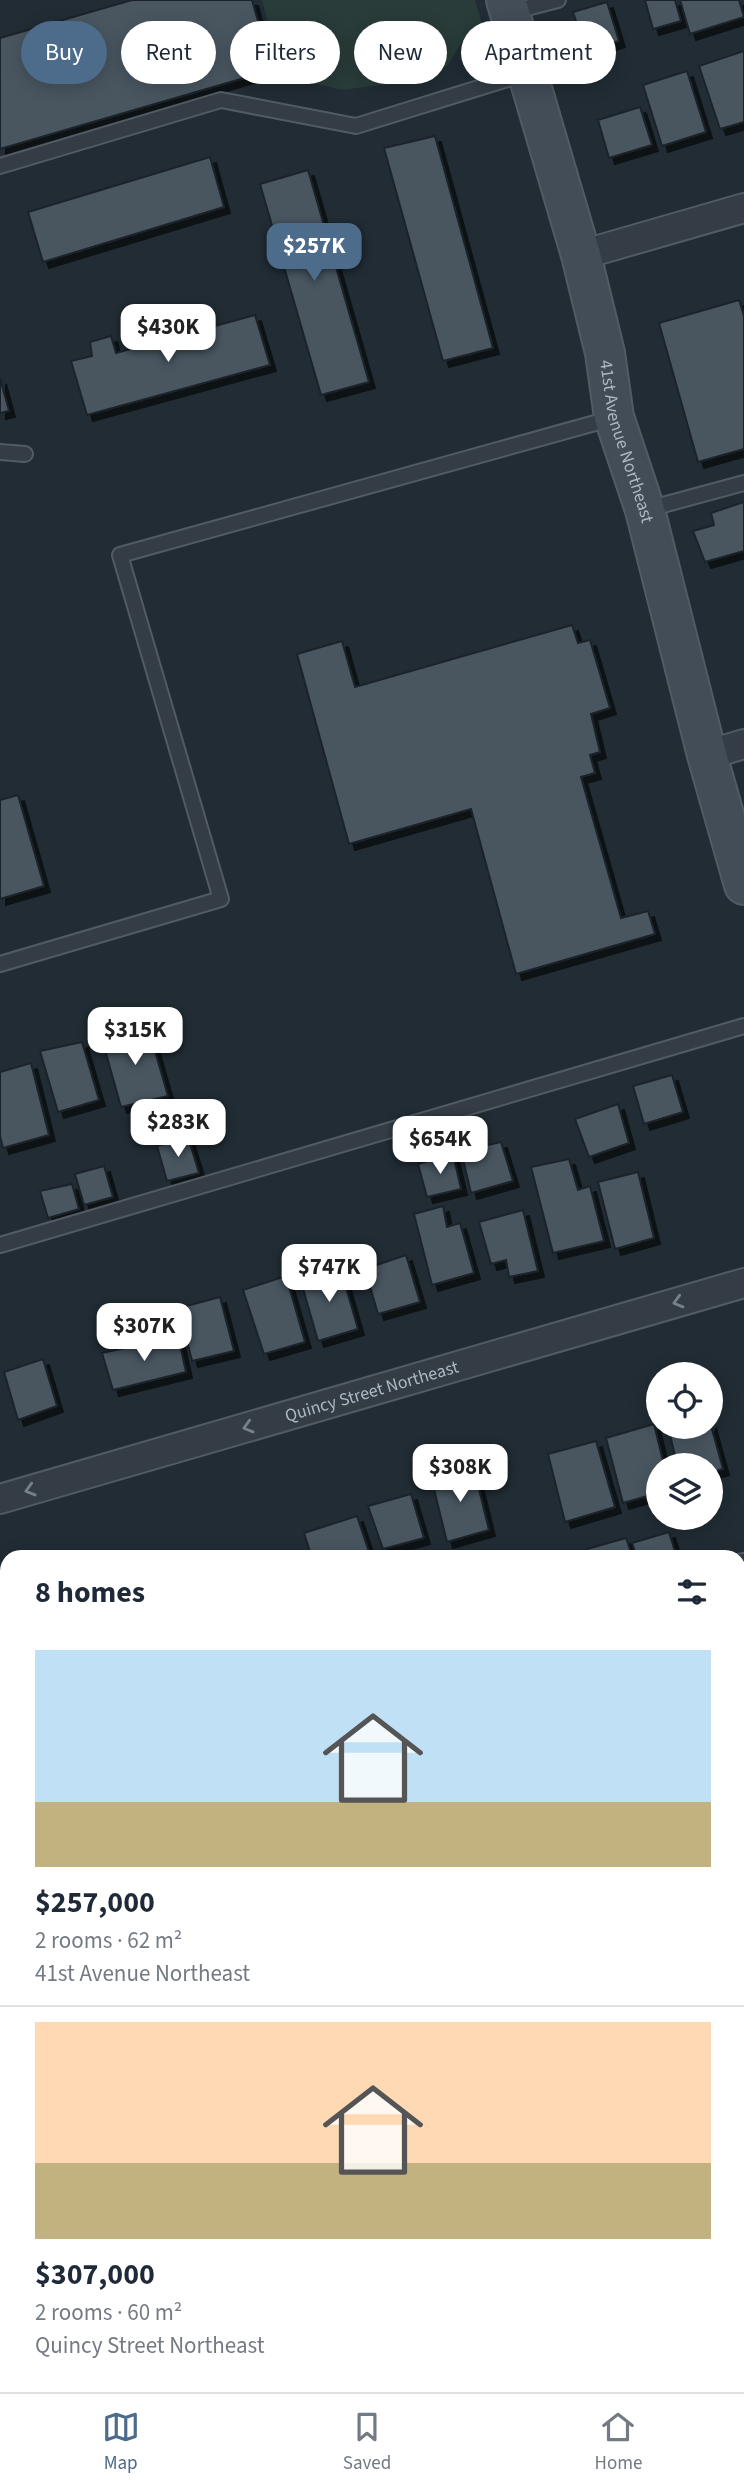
<!DOCTYPE html>
<meta charset="utf-8">
<style>
body{margin:0;font-family:"Source Sans 3",sans-serif;background:#f6f6f7;color:#1f2937;height:100vh;display:flex;flex-direction:column;font-size:26px;white-space:nowrap}
*{box-sizing:border-box;margin:0}
p{font-size:23px;color:#747a83}
.icon{flex:none;width:38px;height:38px;fill:none;stroke:currentColor;stroke-width:2;stroke-linecap:round;stroke-linejoin:round}
.map{position:relative;flex:1;overflow:hidden}
.drawer{position:absolute;left:0px;top:1550px;width:746px;height:842px;display:flex;flex-direction:column;background:#fff;border-radius:21px 21px 0 0;box-shadow:0 4px 18px #0003}
.drawer>*{flex:none}
.guide{position:absolute;left:21px;top:21px;width:704px;height:63px;display:flex;gap:14px}
.tools{position:absolute;left:646px;top:1362px;display:grid;gap:14px}
.tools a{display:grid;place-items:center;width:77px;height:77px;border-radius:50%;background:#fff;box-shadow:0 4px 18px #0003;font-size:35px}
.price{position:absolute;translate:-50% -60px;padding:0 16px;border-radius:14px;background:#fff;color:#222;font-size:23px;line-height:46px;filter:drop-shadow(0 2px 4px #0008)}
.price::after{content:'';position:absolute;left:50%;top:42px;width:21px;height:16px;margin-left:-10px;background:inherit;clip-path:polygon(0 0,100% 0,50% 100%)}
.price.on{background:#4d6b8a;color:#fff}
ul{padding:0;list-style:none}
li{display:grid;align-content:center;gap:14px;height:371px;padding:0 35px}
li+li{border-top:2px solid #e0e1e3}
li span{display:grid;place-items:center;height:217px;border-radius:0px;color:#555}
li>.icon{margin-inline-start:auto}
span .icon{width:126px;height:126px;fill:#fffc;stroke-width:1}
li b{font-size:30px}
h2{display:flex;justify-content:space-between;align-items:center;height:84px;padding:0 35px;font-size:30px}
.pill{padding:0 24px;border-radius:32px;background:#fff;box-shadow:0 4px 18px #0003;font-size:24px;line-height:63px}
.pill.on{background:#4d6b8a;color:#fff}
.dock{display:flex;justify-content:space-around;align-items:center;height:98px;border-top:2px solid #e0e1e3;background:#fff;font-size:19px;color:#747a83}
.dock a{display:grid;justify-items:center;gap:4px}
.dock .on{color:#4d6b8a}
.map>svg:first-child{display:block}
.green{fill:#293c39}
.building{fill:#495660;stroke:#1c242c;stroke-width:2;filter:url(#shadow)}
.lines{fill:none;stroke-linecap:round;stroke-linejoin:round}
.lane-casing{stroke:#525b63;stroke-width:18}
.street-casing{stroke:#525b63;stroke-width:32}
.secondary-casing{stroke:#525b63;stroke-width:42}
.lane{stroke:#343d45;stroke-width:14}
.street{stroke:#343d45;stroke-width:28}
.secondary{stroke:#424d58;stroke-width:38}
.oneway{stroke:#77818a}
.labels{text-anchor:middle;dominant-baseline:central;stroke-width:7;stroke-linejoin:round;paint-order:stroke}
.street-label{font-size:18px;fill:#aeb8c2;stroke:#1a222a}
</style>
<div class="map">
<svg width="744" height="2392" viewBox="0 0 744 2392">
<defs>
<filter id="shadow"><feDropShadow dx="6" dy="6" stdDeviation="0" flood-color="#0009"/></filter>
</defs>
<rect width="100%" height="100%" fill="#212c34"/>
<path class="green" d="M 262,0 L 475,0 L 483,27 L 467,33 L 448,65 L 426,79 L 342,90 L 282,75 Z"/>
<path class="building" d="M 132,0 L 252,0 L 272,70 L 0,149 L 0,38 Z
M 645,0 L 675,0 L 681,21 L 653,29 Z
M 680,0 L 739,0 L 744,17 L 690,34 Z
M 607,2 L 619,41 L 586,52 L 573,12 Z
M 744,51 L 744,122 L 720,129 L 699,66 Z
M 687,71 L 706,132 L 662,146 L 643,85 Z
M 640,107 L 652,145 L 609,158 L 598,120 Z
M 435,136 L 493,348 L 443,361 L 384,148 Z
M 210,157 L 224,207 L 43,262 L 28,212 Z
M 308,170 L 369,382 L 321,395 L 260,184 Z
M 739,300 L 744,316 L 744,449 L 698,462 L 659,323 Z
M 255,315 L 270,365 L 87,415 L 71,361 L 92,356 L 90,342 L 111,336 L 116,353 Z
M 0,378 L 9,411 L 0,413 Z
M 744,502 L 744,551 L 705,562 L 693,531 L 714,525 L 711,513 Z
M 572,625 L 578,643 L 590,640 L 610,708 L 591,714 L 600,752 L 590,755 L 595,773 L 581,777 L 621,918 L 648,911 L 655,934 L 516,974 L 471,809 L 349,844 L 297,654 L 342,641 L 355,687 Z
M 18,795 L 44,886 L 0,899 L 0,800 Z
M 148,1027 L 168,1096 L 121,1107 L 102,1039 Z
M 82,1042 L 99,1100 L 58,1112 L 40,1051 Z
M 31,1063 L 49,1135 L 3,1148 L 0,1136 L 0,1072 Z
M 672,1075 L 683,1112 L 644,1124 L 633,1086 Z
M 618,1104 L 629,1143 L 589,1157 L 575,1119 Z
M 188,1137 L 199,1173 L 167,1181 L 157,1146 Z
M 501,1142 L 513,1181 L 471,1193 L 461,1151 Z
M 453,1154 L 461,1189 L 427,1197 L 418,1164 Z
M 569,1159 L 578,1190 L 590,1186 L 604,1241 L 553,1253 L 531,1167 Z
M 104,1166 L 113,1197 L 84,1205 L 75,1174 Z
M 638,1172 L 654,1238 L 615,1249 L 598,1182 Z
M 72,1184 L 79,1209 L 48,1218 L 40,1191 Z
M 443,1206 L 447,1227 L 460,1223 L 474,1273 L 432,1285 L 414,1214 Z
M 523,1210 L 538,1271 L 509,1277 L 506,1260 L 491,1264 L 479,1222 Z
M 406,1255 L 420,1302 L 378,1314 L 365,1269 Z
M 340,1267 L 358,1329 L 318,1341 L 300,1278 Z
M 286,1276 L 305,1342 L 264,1354 L 243,1290 Z
M 220,1297 L 234,1351 L 192,1361 L 179,1308 Z
M 178,1336 L 186,1372 L 113,1390 L 102,1353 Z
M 43,1359 L 57,1406 L 18,1420 L 4,1372 Z
M 710,1422 L 723,1469 L 710,1473 L 710,1465 L 677,1465 L 668,1426 L 710,1426 Z
M 654,1424 L 664,1465 L 658,1465 L 658,1493 L 623,1503 L 606,1438 Z
M 596,1441 L 615,1507 L 565,1522 L 548,1454 Z
M 473,1465 L 489,1530 L 447,1542 L 431,1477 Z
M 411,1494 L 424,1538 L 383,1549 L 368,1506 Z
M 357,1516 L 371,1558 L 312,1558 L 304,1533 Z
M 669,1532 L 677,1558 L 637,1558 L 632,1543 Z
M 626,1538 L 633,1558 L 589,1558 L 587,1549 Z
M 0,1624 L 7,1651 L 7,1668 L 0,1669 Z
M 738,1944 L 744,1961 L 744,1983 L 738,1985 Z
M 744,2230 L 744,2289 L 738,2290 L 738,2232 Z
M 7,2271 L 7,2307 L 0,2309 L 0,2273 Z
M 7,2336 L 7,2372 L 0,2374 L 0,2339 Z
M 176,2385 L 218,2385 L 220,2392 L 178,2392 Z
M 258,2385 L 284,2385 L 286,2392 L 248,2392 L 247,2388 Z
M 295,2385 L 350,2385 L 352,2392 L 297,2392 Z
M 362,2385 L 416,2385 L 396,2392 L 364,2392 Z"/>
<g class="lines">
<defs>
<path id="lane" d="M 511,12 L 558,0
M 0,166 L 221,100 L 356,126 L 527,73
M 0,452 L 25,454
M 648,509 L 744,483
M 0,964 L 221,899 L 120,555 L 613,418
M 0,1245 L 744,1026
M 738,1562 L 744,1561
M 0,1781 L 7,1779
M 738,2107 L 744,2105
M 0,2322 L 7,2320"/>
<g id="street">
<path d="M 581,255 L 744,208"/>
<path d="M 707,755 L 744,744"/>
<path id="s1" d="M 0,1499 L 744,1283"/>
<path d="M 738,1831 L 744,1830"/>
<path d="M 0,1927 L 7,1951"/>
<path d="M 0,2044 L 7,2042"/>
<path d="M 738,2360 L 744,2358"/>
<path d="M 133,2385 L 135,2392"/>
<path d="M 630,2392 L 653,2385"/>
</g>
<g id="secondary">
<path id="s2" d="M 506,0 L 581,255 L 605,353 L 614,417 L 645,510 L 707,755 L 744,885"/>
</g>
</defs>
<use href="#lane" class="lane-casing"/>
<use href="#street" class="street-casing"/>
<use href="#secondary" class="secondary-casing"/>
<use href="#lane" class="lane"/>
<use href="#street" class="street"/>
<use href="#secondary" class="secondary"/>
</g>
<defs><path id="oneway-chevron" d="M-2-3.5L2.5 0L-2 3.5" fill="none" stroke-width="1.6" stroke-linecap="round" stroke-linejoin="round" transform="scale(1.75)"/></defs>
<g class="oneway">
<use href="#oneway-chevron" transform="translate(678 1302) rotate(164)"/>
<use href="#oneway-chevron" transform="translate(248 1427) rotate(164)"/>
<use href="#oneway-chevron" transform="translate(30 1490) rotate(164)"/>
</g>
<g class="labels">
<g class="street-label">
<text stroke="none"><textPath href="#s2" startOffset="458">41st Avenue Northeast</textPath></text>
<text stroke="none"><textPath href="#s1" startOffset="387">Quincy Street Northeast</textPath></text>
</g>
</g>
</svg>
<div class="tools">
<a><svg class="icon" aria-label="locate" viewBox="0 0 24 24"><circle cx="12" cy="12" r="6"/><path d="M12 2v4M12 18v4M2 12h4M18 12h4"/></svg></a>
<a><svg class="icon" aria-label="layers" viewBox="0 0 24 24"><path d="M12 4l9 5-9 5-9-5zM3 14l9 5 9-5"/></svg></a>
</div>
<b class="price on" style="left:314px;top:283px">$257K</b>
<b class="price" style="left:168px;top:364px">$430K</b>
<b class="price" style="left:135px;top:1067px">$315K</b>
<b class="price" style="left:178px;top:1159px">$283K</b>
<b class="price" style="left:440px;top:1176px">$654K</b>
<b class="price" style="left:329px;top:1304px">$747K</b>
<b class="price" style="left:144px;top:1363px">$307K</b>
<b class="price" style="left:460px;top:1504px">$308K</b>
<div class="guide">
<a class="pill on">Buy</a>
<a class="pill">Rent</a>
<a class="pill">Filters</a>
<a class="pill">New</a>
<a class="pill">Apartment</a>
</div>
<section class="drawer">
<h2>8 homes<svg class="icon" aria-label="filters" viewBox="0 0 24 24"><path d="M4 7h16M4 17h16"/><circle cx="9" cy="7" r="2"/><circle cx="15" cy="17" r="2"/></svg></h2>
<ul>
<li><span style="background:linear-gradient(#bfe0f5 70%,#c2b280 0)"><svg class="icon" aria-label="home" viewBox="0 0 24 24"><path d="M3 11l9-7 9 7M6 9v11h12V9"/></svg></span><div><b>$257,000</b><p>2 rooms · 62 m²</p><p>41st Avenue Northeast</p></div></li>
<li><span style="background:linear-gradient(#ffd9b3 65%,#c2b280 0)"><svg class="icon" aria-label="home" viewBox="0 0 24 24"><path d="M3 11l9-7 9 7M6 9v11h12V9"/></svg></span><div><b>$307,000</b><p>2 rooms · 60 m²</p><p>Quincy Street Northeast</p></div></li>
</ul>
</section>
</div>
<nav class="dock">
<a class="on"><svg class="icon" aria-label="map" viewBox="0 0 24 24"><path d="M3 6l6-2 6 2 6-2v14l-6 2-6-2-6 2zM9 4v14M15 6v14"/></svg>Map</a>
<a><svg class="icon" aria-label="saved" viewBox="0 0 24 24"><path d="M7 4h10v16l-5-4-5 4z"/></svg>Saved</a>
<a><svg class="icon" aria-label="home" viewBox="0 0 24 24"><path d="M3 11l9-7 9 7M6 9v11h12V9"/></svg>Home</a>
</nav>
